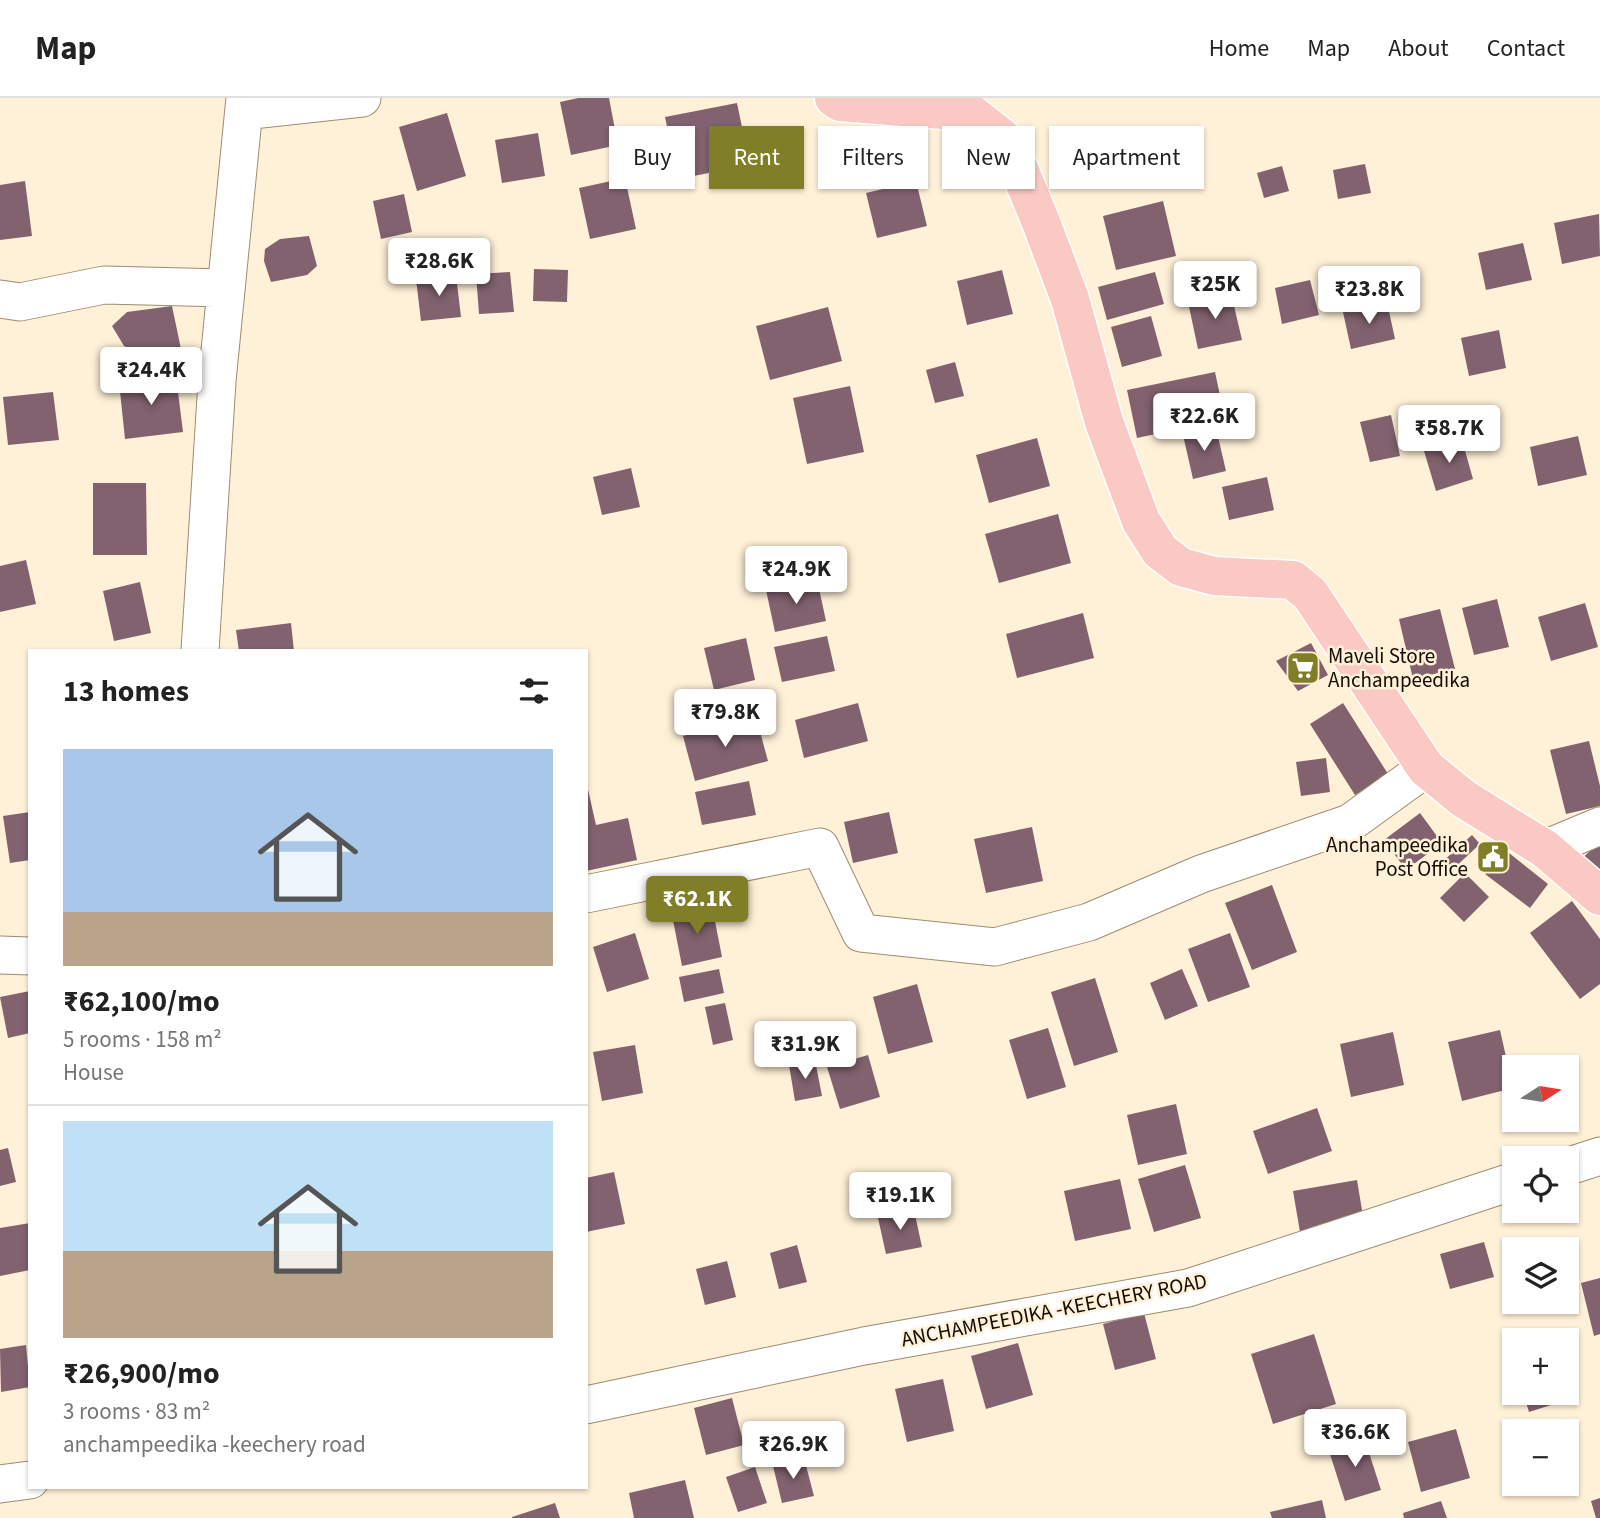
<!DOCTYPE html>
<meta charset="utf-8">
<style>
body{margin:0;font-family:"Source Sans 3",sans-serif;background:#f6f6f6;color:#222;height:100vh;display:flex;flex-direction:column;font-size:26px;white-space:nowrap}
*{box-sizing:border-box;margin:0}
p{font-size:23px;color:#767676}
.icon{flex:none;width:38px;height:38px;fill:none;stroke:currentColor;stroke-width:2;stroke-linecap:round;stroke-linejoin:round}
.map{position:relative;flex:1;overflow:hidden}
.details{position:absolute;left:28px;top:551px;width:560px;height:840px;display:flex;flex-direction:column;background:#fff;border-radius:0px;box-shadow:0 2px 5px #0004}
.details>*{flex:none}
.guide{position:absolute;left:609px;top:28px;width:665px;height:63px;display:flex;gap:14px}
.needle{width:46px;rotate:78deg}
.buttons{position:absolute;left:1502px;top:957px;display:grid;gap:14px}
.buttons a{display:grid;place-items:center;width:77px;height:77px;border-radius:0px;background:#fff;box-shadow:0 2px 5px #0004;font-size:35px}
.price{position:absolute;translate:-50% -60px;padding:0 16px;border-radius:7px;background:#fff;color:#222;font-size:23px;line-height:46px;filter:drop-shadow(0 2px 4px #0008)}
.price::after{content:'';position:absolute;left:50%;top:42px;width:21px;height:16px;margin-left:-10px;background:inherit;clip-path:polygon(0 0,100% 0,50% 100%)}
.price.on{background:#807f27;color:#fff}
ul{padding:0;list-style:none}
li{display:grid;align-content:center;gap:14px;height:371px;padding:0 35px}
li+li{border-top:2px solid #e0e0e0}
li span{display:grid;place-items:center;height:217px;border-radius:0px;color:#555}
li>.icon{margin-inline-start:auto}
span .icon{width:126px;height:126px;fill:#fffc;stroke-width:1}
li b{font-size:30px}
h2{display:flex;justify-content:space-between;align-items:center;height:84px;padding:0 35px;font-size:30px}
.tag{padding:0 24px;border-radius:0px;background:#fff;box-shadow:0 2px 5px #0004;font-size:24px;line-height:63px}
.tag.on{background:#807f27;color:#fff}
header{display:flex;align-items:center;gap:42px;box-sizing:border-box;height:98px;padding:0 35px;background:#fff;border-bottom:2px solid #e0e0e0}
header strong{font-size:33px}
nav{display:flex;gap:38px;margin-inline-start:auto;font-size:24px}
.map>svg:first-child{display:block}
.building{fill:#81626e}
.lines{fill:none;stroke-linecap:round;stroke-linejoin:round}
.minor-casing{stroke:#9c8c70;stroke-width:39}
.major-casing{stroke:#fff;stroke-width:41}
.minor{stroke:#fff;stroke-width:37}
.major{stroke:#fbc9c4;stroke-width:38}
.labels{text-anchor:middle;dominant-baseline:central;stroke-width:5;stroke-linejoin:round;paint-order:stroke}
.poi-label{font-size:21px;fill:#130d04;stroke:#fff1d8;text-anchor:start}
.street-label{font-size:21px;fill:#130d04;stroke:#fff1d8}
</style>
<header>
<strong>Map</strong>
<nav><a>Home</a><a>Map</a><a>About</a><a>Contact</a></nav>
</header>
<div class="map">
<svg width="1600" height="1420" viewBox="0 0 1600 1420">
<rect width="100%" height="100%" fill="#fff1d8"/>
<path class="building" d="M 578,0 L 609,0 L 618,47 L 571,57 L 560,4 Z
M 737,5 L 750,67 L 678,81 L 665,19 Z
M 447,15 L 466,78 L 417,93 L 399,29 Z
M 538,35 L 545,78 L 502,85 L 495,42 Z
M 1365,66 L 1371,95 L 1338,101 L 1333,72 Z
M 1282,68 L 1289,93 L 1264,100 L 1257,75 Z
M 625,80 L 636,131 L 590,141 L 579,90 Z
M 25,83 L 32,138 L 0,142 L 0,87 Z
M 916,83 L 927,128 L 877,140 L 866,95 Z
M 404,96 L 412,134 L 381,141 L 373,103 Z
M 1163,103 L 1176,158 L 1116,172 L 1103,118 Z
M 1599,116 L 1600,158 L 1562,166 L 1554,125 Z
M 309,138 L 317,168 L 307,177 L 271,184 L 264,163 L 265,151 L 280,141 Z
M 1523,145 L 1532,182 L 1486,192 L 1478,155 Z
M 534,171 L 568,172 L 567,204 L 533,203 Z
M 1002,172 L 1013,216 L 967,227 L 957,183 Z
M 510,174 L 514,214 L 479,216 L 476,176 Z
M 1155,174 L 1164,206 L 1107,222 L 1098,189 Z
M 1376,176 L 1381,199 L 1350,205 L 1345,183 Z
M 456,177 L 461,219 L 421,223 L 416,181 Z
M 1310,182 L 1319,217 L 1282,226 L 1275,190 Z
M 1231,195 L 1242,242 L 1198,251 L 1188,204 Z
M 1387,204 L 1395,241 L 1351,251 L 1343,214 Z
M 172,208 L 181,251 L 144,258 L 124,248 L 112,228 L 127,214 Z
M 828,209 L 842,263 L 770,282 L 756,228 Z
M 1151,218 L 1162,258 L 1122,269 L 1111,229 Z
M 1499,232 L 1506,270 L 1469,278 L 1461,240 Z
M 955,264 L 964,298 L 935,305 L 926,272 Z
M 1215,274 L 1225,321 L 1137,340 L 1127,292 Z
M 176,278 L 183,334 L 125,341 L 119,284 Z
M 850,288 L 864,354 L 807,366 L 793,300 Z
M 53,294 L 59,342 L 8,347 L 3,299 Z
M 1391,317 L 1400,358 L 1370,364 L 1360,324 Z
M 1216,330 L 1226,373 L 1193,381 L 1183,337 Z
M 1578,338 L 1587,377 L 1538,388 L 1530,349 Z
M 1037,340 L 1050,388 L 989,405 L 976,357 Z
M 1462,342 L 1473,381 L 1436,393 L 1424,353 Z
M 631,370 L 640,409 L 602,417 L 593,379 Z
M 1267,379 L 1274,412 L 1229,422 L 1222,389 Z
M 93,385 L 146,385 L 147,457 L 93,457 Z
M 1058,416 L 1071,465 L 999,485 L 985,436 Z
M 26,462 L 36,506 L 0,514 L 0,468 Z
M 817,481 L 826,523 L 775,534 L 766,492 Z
M 140,484 L 151,535 L 114,543 L 103,493 Z
M 1497,501 L 1509,549 L 1474,557 L 1462,510 Z
M 1585,505 L 1598,549 L 1551,563 L 1538,519 Z
M 1440,511 L 1455,571 L 1413,581 L 1399,521 Z
M 1083,515 L 1094,560 L 1017,580 L 1006,536 Z
M 291,525 L 294,553 L 239,553 L 236,532 Z
M 827,538 L 835,573 L 782,584 L 774,549 Z
M 746,540 L 755,582 L 714,592 L 704,550 Z
M 1311,545 L 1328,577 L 1298,593 L 1276,563 Z
M 858,605 L 868,643 L 804,660 L 795,622 Z
M 1343,605 L 1388,676 L 1355,697 L 1310,626 Z
M 756,619 L 768,663 L 695,683 L 683,638 Z
M 1589,643 L 1600,688 L 1600,708 L 1566,716 L 1550,652 Z
M 1326,660 L 1330,694 L 1301,698 L 1296,664 Z
M 749,683 L 756,717 L 702,727 L 695,694 Z
M 587,687 L 596,727 L 628,720 L 637,762 L 586,773 Z
M 30,714 L 30,762 L 10,765 L 3,718 Z
M 889,714 L 898,755 L 853,765 L 844,724 Z
M 1420,715 L 1442,745 L 1406,772 L 1384,742 Z
M 1032,729 L 1043,783 L 986,795 L 974,741 Z
M 1472,737 L 1480,746 L 1452,772 L 1443,763 Z
M 1600,744 L 1600,780 L 1579,763 Z
M 1504,751 L 1548,786 L 1530,810 L 1485,776 Z
M 1465,775 L 1489,799 L 1464,824 L 1440,800 Z
M 1272,787 L 1297,854 L 1252,872 L 1225,805 Z
M 1572,803 L 1600,841 L 1600,886 L 1580,901 L 1530,835 Z
M 712,808 L 722,859 L 682,868 L 672,817 Z
M 635,835 L 649,881 L 607,894 L 593,849 Z
M 1230,835 L 1250,889 L 1208,904 L 1188,851 Z
M 719,871 L 724,895 L 684,904 L 679,879 Z
M 1182,871 L 1198,908 L 1165,922 L 1150,885 Z
M 1095,880 L 1118,954 L 1074,968 L 1051,894 Z
M 917,886 L 933,944 L 888,956 L 873,899 Z
M 30,893 L 30,935 L 8,940 L 0,899 Z
M 725,905 L 733,942 L 713,947 L 705,909 Z
M 1048,930 L 1066,989 L 1027,1001 L 1009,942 Z
M 1500,932 L 1513,990 L 1462,1003 L 1448,944 Z
M 1393,934 L 1404,987 L 1351,999 L 1340,946 Z
M 635,947 L 643,995 L 602,1003 L 593,954 Z
M 868,957 L 880,999 L 840,1011 L 827,969 Z
M 815,962 L 822,998 L 795,1003 L 789,967 Z
M 1176,1006 L 1187,1056 L 1138,1067 L 1127,1017 Z
M 1317,1010 L 1332,1053 L 1268,1076 L 1253,1033 Z
M 8,1050 L 16,1084 L 0,1088 L 0,1052 Z
M 1185,1067 L 1201,1120 L 1154,1134 L 1138,1081 Z
M 614,1074 L 625,1126 L 586,1134 L 586,1080 Z
M 1120,1081 L 1131,1131 L 1075,1143 L 1064,1093 Z
M 1357,1082 L 1364,1124 L 1300,1134 L 1293,1093 Z
M 914,1112 L 922,1149 L 886,1156 L 878,1120 Z
M 30,1125 L 30,1172 L 0,1178 L 0,1130 Z
M 1484,1144 L 1494,1179 L 1450,1191 L 1440,1156 Z
M 797,1147 L 807,1184 L 779,1191 L 770,1155 Z
M 727,1163 L 736,1199 L 705,1207 L 696,1171 Z
M 1600,1180 L 1600,1236 L 1594,1238 L 1581,1185 Z
M 1144,1215 L 1156,1261 L 1115,1272 L 1103,1226 Z
M 1314,1236 L 1336,1306 L 1273,1326 L 1251,1256 Z
M 1018,1245 L 1033,1297 L 986,1311 L 971,1258 Z
M 26,1247 L 30,1289 L 1,1294 L 0,1251 Z
M 1567,1272 L 1576,1299 L 1529,1314 L 1523,1295 L 1566,1295 Z
M 943,1281 L 954,1333 L 907,1344 L 895,1291 Z
M 732,1300 L 744,1347 L 706,1357 L 694,1310 Z
M 1456,1331 L 1470,1380 L 1421,1394 L 1408,1344 Z
M 1364,1339 L 1381,1392 L 1345,1403 L 1328,1350 Z
M 804,1360 L 814,1398 L 782,1405 L 773,1368 Z
M 755,1369 L 767,1405 L 738,1414 L 726,1379 Z
M 685,1382 L 694,1420 L 634,1420 L 629,1395 Z
M 1600,1400 L 1600,1420 L 1596,1420 L 1591,1403 Z
M 1322,1402 L 1326,1420 L 1272,1420 L 1270,1414 Z
M 1441,1403 L 1447,1420 L 1404,1420 L 1403,1415 Z
M 555,1405 L 560,1420 L 512,1420 L 512,1419 Z"/>
<g class="lines">
<defs>
<path id="minor" d="M 244,13 L 362,0
M 0,201 L 20,204 L 104,187 L 226,190
M 200,553 L 217,283 L 245,0
M 1545,751 L 1600,728
M 586,796 L 820,749 L 861,835 L 995,849 L 1089,824 L 1201,776 L 1350,725 L 1426,670
M 0,857 L 30,858
M 1566,1069 L 1600,1058
M 586,1307 L 864,1248 L 1188,1190 L 1514,1083
M 0,1386 L 30,1382"/>
<path id="major" d="M 834,0 L 840,4 L 969,14 L 1002,40 L 1019,71 L 1042,127 L 1070,201 L 1104,324 L 1141,423 L 1160,453 L 1181,469 L 1214,478 L 1293,482 L 1310,496 L 1426,670 L 1464,701 L 1545,751 L 1600,798"/>
</defs>
<use href="#minor" class="minor-casing"/>
<use href="#major" class="major-casing"/>
<use href="#minor" class="minor"/>
<use href="#major" class="major"/>
</g>
<defs>
<symbol id="supermarket-square" viewBox="-11 -11 22 22"><rect x="-9" y="-9" width="18" height="18" rx="4" fill="#807f27" stroke="#fff1d8"/><path d="M-6-5.5h2.5l.6 2H6L4.5 2H-2.5L-4.4-4H-6ZM-1.5 3.2a1.3 1.3 0 1 0 .1 0ZM3 3.2a1.3 1.3 0 1 0 .1 0Z" fill="#fff"/></symbol>
<symbol id="civic-square" viewBox="-11 -11 22 22"><rect x="-9" y="-9" width="18" height="18" rx="4" fill="#807f27" stroke="#fff1d8"/><path d="M-.6-6.5H3V-4.5H.6V-3L4-1V1h2V6H-6V1h2V-1L-.6-3ZM-1.2 2.5V6h2.4V2.5Z" fill="#fff"/></symbol>
</defs>
<g fill-rule="evenodd">
<use href="#supermarket-square" x="1284" y="551" width="38" height="38"/>
<use href="#civic-square" x="1474" y="740" width="38" height="38"/>
</g>
<g class="labels">
<g class="poi-label">
<text x="1328" y="558">Maveli Store<tspan x="1328" dy="24">Anchampeedika</tspan></text>
<text x="1468" y="747" text-anchor="end">Anchampeedika<tspan x="1468" dy="24">Post Office</tspan></text>
</g>
<g class="street-label">
<text transform="translate(1054 1212) rotate(-11)">ANCHAMPEEDIKA -KEECHERY ROAD</text>
</g>
</g>
</svg>
<div class="buttons">
<a><svg class="needle" viewBox="-14 -14 28 28"><path d="M0-13l5 13h-10z" fill="#e53935"/><path d="M0 13l5-13h-10z" fill="#767676"/></svg></a>
<a><svg class="icon" aria-label="locate" viewBox="0 0 24 24"><circle cx="12" cy="12" r="6"/><path d="M12 2v4M12 18v4M2 12h4M18 12h4"/></svg></a>
<a><svg class="icon" aria-label="layers" viewBox="0 0 24 24"><path d="M12 4l9 5-9 5-9-5zM3 14l9 5 9-5"/></svg></a>
<a>+</a>
<a>−</a>
</div>
<b class="price" style="left:439px;top:200px">₹28.6K</b>
<b class="price" style="left:1215px;top:223px">₹25K</b>
<b class="price" style="left:1369px;top:228px">₹23.8K</b>
<b class="price" style="left:151px;top:309px">₹24.4K</b>
<b class="price" style="left:1204px;top:355px">₹22.6K</b>
<b class="price" style="left:1449px;top:367px">₹58.7K</b>
<b class="price" style="left:796px;top:508px">₹24.9K</b>
<b class="price" style="left:725px;top:651px">₹79.8K</b>
<b class="price on" style="left:697px;top:838px">₹62.1K</b>
<b class="price" style="left:805px;top:983px">₹31.9K</b>
<b class="price" style="left:900px;top:1134px">₹19.1K</b>
<b class="price" style="left:1355px;top:1371px">₹36.6K</b>
<b class="price" style="left:793px;top:1383px">₹26.9K</b>
<div class="guide">
<a class="tag">Buy</a>
<a class="tag on">Rent</a>
<a class="tag">Filters</a>
<a class="tag">New</a>
<a class="tag">Apartment</a>
</div>
<section class="details">
<h2>13 homes<svg class="icon" aria-label="filters" viewBox="0 0 24 24"><path d="M4 7h16M4 17h16"/><circle cx="9" cy="7" r="2"/><circle cx="15" cy="17" r="2"/></svg></h2>
<ul>
<li><span style="background:linear-gradient(#a9c7e8 75%,#b9a48a 0)"><svg class="icon" aria-label="home" viewBox="0 0 24 24"><path d="M3 11l9-7 9 7M6 9v11h12V9"/></svg></span><div><b>₹62,100/mo</b><p>5 rooms · 158 m²</p><p>House</p></div></li>
<li><span style="background:linear-gradient(#bfe0f5 60%,#b9a48a 0)"><svg class="icon" aria-label="home" viewBox="0 0 24 24"><path d="M3 11l9-7 9 7M6 9v11h12V9"/></svg></span><div><b>₹26,900/mo</b><p>3 rooms · 83 m²</p><p>anchampeedika -keechery road</p></div></li>
</ul>
</section>
</div>
